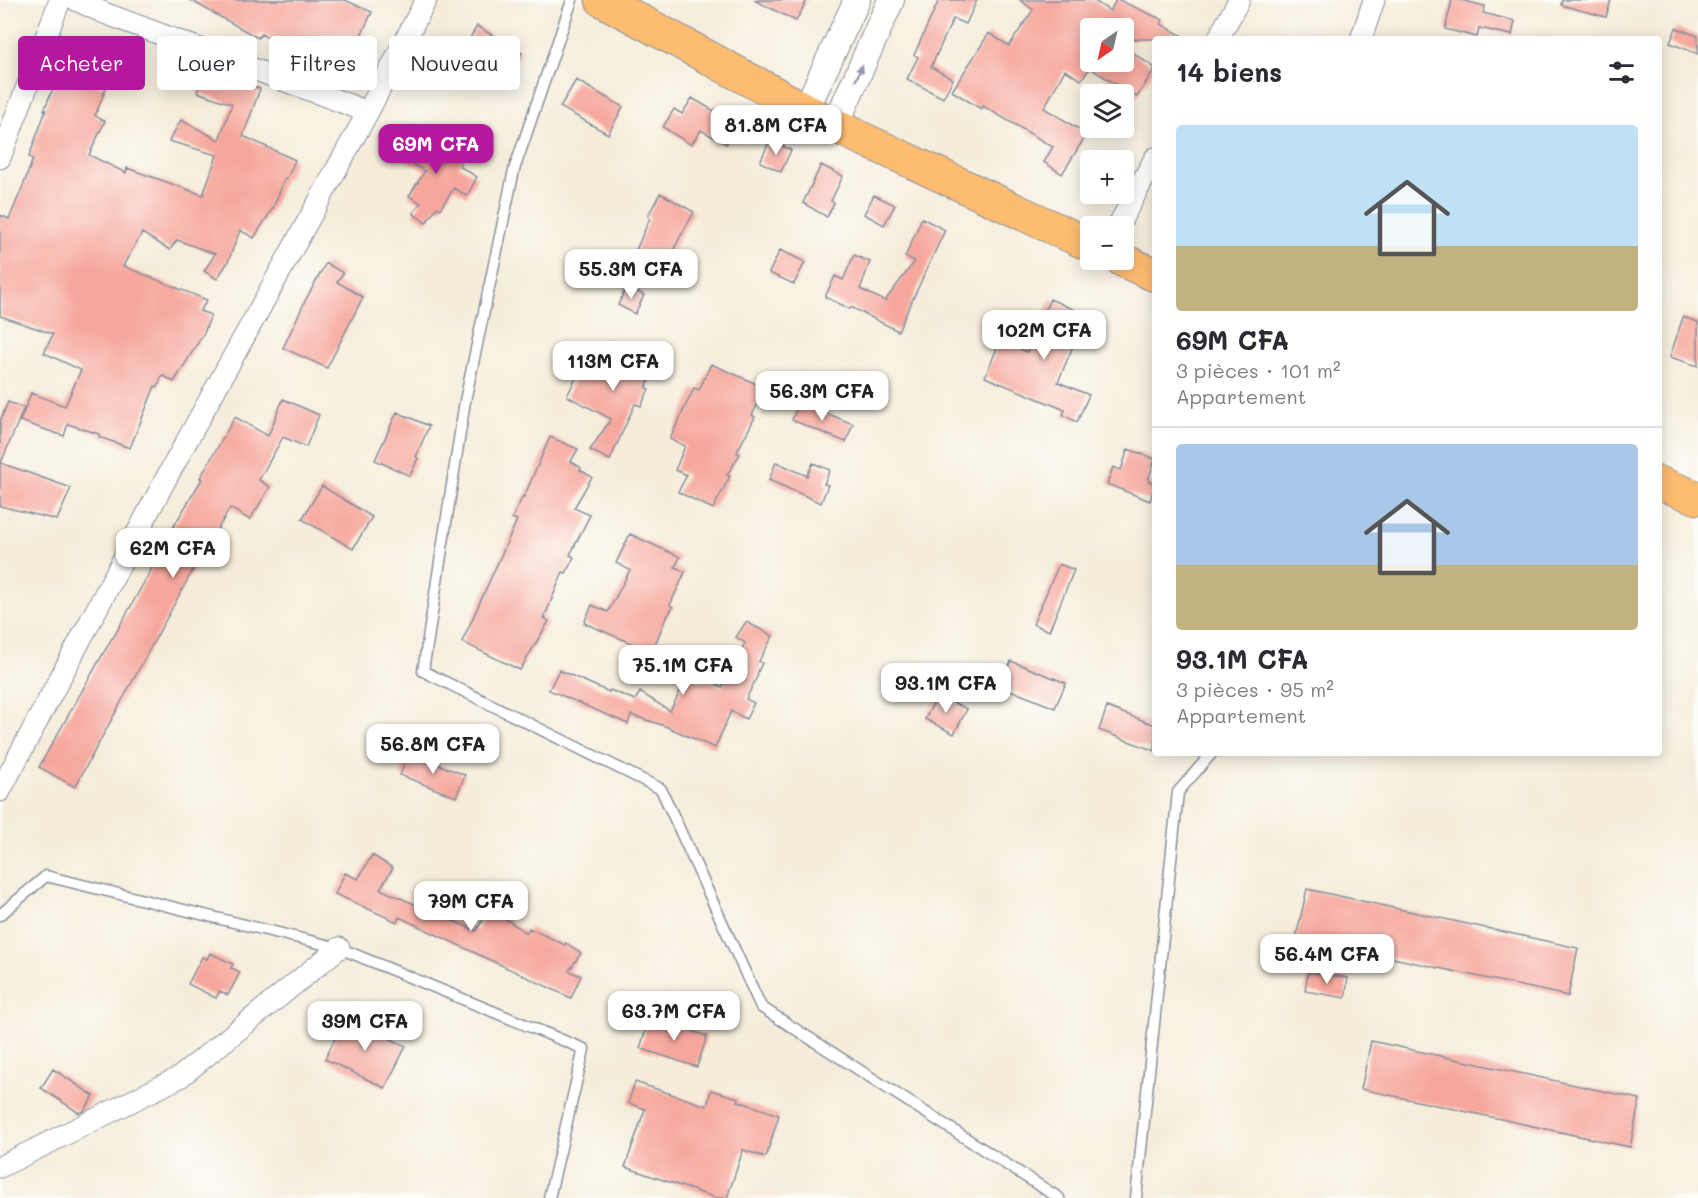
<!DOCTYPE html>
<html lang="fr">
<meta charset="utf-8">
<style>
body{margin:0;font-family:Mali,sans-serif;background:#f7f7f7;color:#2b2b33;height:100vh;display:flex;flex-direction:column;font-size:22px;white-space:nowrap}
*{box-sizing:border-box;margin:0}
p{font-size:20px;color:#7c7c81}
.icon{flex:none;width:33px;height:33px;fill:none;stroke:currentColor;stroke-width:2;stroke-linecap:round;stroke-linejoin:round}
.map{position:relative;flex:1;overflow:hidden}
.panel{position:absolute;left:1152px;top:36px;width:510px;height:720px;display:flex;flex-direction:column;background:#fff;border-radius:6px;box-shadow:0 3px 15px #0003}
.panel>*{flex:none}
.top-card{position:absolute;left:18px;top:36px;width:570px;height:54px;display:flex;gap:12px}
.needle{width:39px;rotate:214deg}
.buttons{position:absolute;left:1080px;top:18px;display:grid;gap:12px}
.buttons a{display:grid;place-items:center;width:54px;height:54px;border-radius:6px;background:#fff;box-shadow:0 3px 15px #0003;font-size:30px}
.price{position:absolute;translate:-50% -51px;padding:0 14px;border-radius:12px;background:#fff;color:#222;font-size:20px;line-height:39px;filter:drop-shadow(0 2px 3px #0008)}
.price::after{content:'';position:absolute;left:50%;top:36px;width:18px;height:14px;margin-left:-9px;background:inherit;clip-path:polygon(0 0,100% 0,50% 100%)}
.price.selected{background:#b5179e;color:#fff}
ul{padding:0;list-style:none}
li{display:grid;align-content:center;gap:12px;height:318px;padding:0 24px}
li+li{border-top:2px solid #e1e1e2}
li span{display:grid;place-items:center;height:186px;border-radius:6px;color:#555}
li>.icon{margin-inline-start:auto}
span .icon{width:108px;height:108px;fill:#fffc;stroke-width:1}
li b{font-size:26px}
h2{display:flex;justify-content:space-between;align-items:center;height:72px;padding:0 24px;font-size:26px}
.tag{padding:0 21px;border-radius:6px;background:#fff;box-shadow:0 3px 15px #0003;font-size:21px;line-height:54px}
.tag.selected{background:#b5179e;color:#fff}
.map>svg:first-child{display:block}
.building{fill:#f6a79d}
.lines{fill:none;stroke-linecap:round;stroke-linejoin:round}
.service-casing{stroke:#888e9c;stroke-width:13}
.minor-casing{stroke:#888e9c;stroke-width:23}
.tertiary-casing{stroke:#888e9c;stroke-width:28}
.primary-casing{stroke:#888e9c;stroke-width:35}
.service{stroke:#fff;stroke-width:10}
.minor{stroke:#fff;stroke-width:21}
.tertiary{stroke:#fff;stroke-width:26}
.primary{stroke:#febc70;stroke-width:33}
.oneway{fill:#8d97ae}
</style>
<div class="map">
<svg width="1698" height="1198" viewBox="0 0 1698 1198">
<rect width="100%" height="100%" fill="#fdfcf7"/>
<filter id="ink" filterUnits="userSpaceOnUse"><feTurbulence type="fractalNoise" baseFrequency=".0167" numOctaves="2"/><feDisplacementMap in="SourceGraphic" scale="12" xChannelSelector="R" yChannelSelector="G"/><feConvolveMatrix kernelMatrix="1 2 1 2 8 2 1 2 1" color-interpolation-filters="sRGB"/></filter>
<filter id="wash" filterUnits="userSpaceOnUse"><feTurbulence type="fractalNoise" baseFrequency=".008" numOctaves="4" result="noise"/><feDisplacementMap in="SourceGraphic" scale="24" xChannelSelector="R" yChannelSelector="G"/><feGaussianBlur stdDeviation="1.35" result="paint"/><feColorMatrix in="noise" values="0 0 0 0 0 0 0 0 0 0 0 0 0 0 0 0 0 1.4 0 .05"/><feComposite in="paint" operator="in"/></filter>
<g filter="url(#wash)">
<rect width="100%" height="100%" fill="#f5edda"/>
<g id="blocks">
<path class="building" d="M 190,0 L 345,0 L 372,12 L 356,46 L 365,50 L 354,76 L 317,61 L 313,70 L 292,62 L 296,52 L 261,34 L 258,38 Z
M 754,0 L 807,0 L 796,21 Z
M 939,0 L 977,0 L 966,24 L 953,19 L 931,67 L 953,79 L 943,98 L 907,79 L 918,57 L 914,55 Z
M 1020,0 L 1093,0 L 1110,11 L 1116,0 L 1119,0 L 1163,20 L 1161,24 L 1188,39 L 1124,39 L 1124,28 L 1090,28 L 1090,62 L 1124,62 L 1124,47 L 1155,68 L 1137,97 L 1090,68 L 1081,80 L 1065,70 L 1044,108 L 1087,134 L 1062,174 L 1044,162 L 1053,147 L 983,106 L 981,109 L 952,91 L 989,33 L 1009,46 L 1033,10 Z
M 1452,0 L 1461,0 L 1485,6 L 1483,13 L 1515,21 L 1512,35 L 1479,28 L 1477,37 L 1445,29 Z
M 1562,0 L 1611,0 L 1606,17 L 1561,5 Z
M 477,26 L 522,53 L 505,82 L 460,55 Z
M 1676,28 L 1698,36 L 1698,54 L 1670,43 Z
M 65,59 L 98,76 L 94,83 L 106,88 L 95,116 L 105,121 L 89,155 L 126,173 L 127,168 L 203,195 L 217,155 L 169,141 L 181,120 L 219,140 L 232,104 L 197,92 L 206,68 L 260,89 L 243,136 L 295,160 L 287,179 L 285,178 L 273,208 L 254,238 L 240,230 L 228,262 L 217,279 L 204,271 L 215,254 L 177,240 L 170,250 L 142,233 L 123,266 L 207,300 L 200,311 L 211,315 L 204,333 L 174,382 L 162,375 L 158,387 L 155,386 L 130,448 L 99,437 L 99,434 L 68,424 L 64,436 L 20,421 L 31,393 L 65,406 L 81,370 L 44,353 L 53,334 L 0,316 L 0,215 L 9,219 L 23,186 L 33,159 L 29,157 L 46,110 L 44,110 Z
M 576,80 L 623,107 L 608,134 L 560,107 Z
M 692,98 L 714,111 L 716,109 L 738,123 L 726,144 L 701,130 L 691,145 L 663,127 L 674,109 L 682,114 Z
M 417,132 L 464,158 L 459,166 L 477,177 L 467,196 L 454,188 L 440,209 L 437,207 L 426,223 L 413,213 L 421,203 L 409,196 L 425,171 L 402,158 Z
M 770,140 L 791,150 L 781,172 L 760,162 Z
M 821,165 L 843,176 L 831,201 L 834,203 L 827,217 L 803,203 Z
M 660,193 L 694,212 L 666,263 L 652,255 L 651,258 L 636,250 L 650,218 L 648,216 Z
M 874,195 L 895,205 L 884,225 L 864,214 Z
M 922,218 L 945,230 L 898,331 L 851,307 L 850,309 L 825,297 L 835,276 L 843,280 L 854,255 L 870,262 L 860,289 L 885,301 L 915,261 L 905,257 Z
M 780,250 L 805,262 L 794,284 L 769,273 Z
M 326,263 L 343,273 L 337,282 L 363,297 L 327,368 L 283,348 L 305,301 Z
M 627,286 L 644,295 L 635,314 L 618,305 Z
M 1050,299 L 1086,315 L 1058,382 L 1089,395 L 1077,422 L 1063,415 L 1065,410 L 985,377 L 1000,341 L 1027,352 Z
M 1683,317 L 1698,322 L 1698,366 L 1670,357 Z
M 612,341 L 652,358 L 646,370 L 652,373 L 646,388 L 649,389 L 641,406 L 635,404 L 610,460 L 590,450 L 611,419 L 567,396 L 582,366 L 592,371 L 601,351 L 610,356 Z
M 711,364 L 766,388 L 752,415 L 755,417 L 737,452 L 740,454 L 727,475 L 730,476 L 713,509 L 678,492 L 687,475 L 675,470 L 685,446 L 670,439 L 694,388 L 699,390 Z
M 283,399 L 319,415 L 306,447 L 283,437 L 259,480 L 270,487 L 250,520 L 230,508 L 189,577 L 75,787 L 39,767 L 112,638 L 113,638 L 162,550 L 160,549 L 202,479 L 200,478 L 235,417 L 268,436 Z
M 8,402 L 24,408 L 1,463 L 71,488 L 57,520 L 0,506 L 0,421 Z
M 799,402 L 853,424 L 846,442 L 792,420 Z
M 397,412 L 429,426 L 416,457 L 418,458 L 410,476 L 375,460 Z
M 550,437 L 578,449 L 571,461 L 581,468 L 580,470 L 592,477 L 574,508 L 590,515 L 570,555 L 574,557 L 566,573 L 563,572 L 544,618 L 549,621 L 520,670 L 462,642 L 517,520 L 512,518 L 523,496 L 524,497 Z
M 1128,449 L 1155,459 L 1148,481 L 1155,484 L 1150,501 L 1107,484 L 1113,467 L 1121,470 Z
M 776,462 L 807,476 L 813,463 L 830,470 L 824,484 L 828,485 L 821,503 L 769,480 Z
M 322,486 L 372,517 L 353,549 L 302,519 Z
M 630,534 L 680,557 L 675,567 L 685,572 L 670,605 L 673,607 L 665,620 L 652,652 L 584,623 L 592,605 L 608,612 L 630,570 L 616,563 Z
M 1059,564 L 1074,570 L 1049,631 L 1033,624 Z
M 746,622 L 773,636 L 759,661 L 762,663 L 757,674 L 758,675 L 746,699 L 754,703 L 746,719 L 731,711 L 715,748 L 665,726 L 631,715 L 628,724 L 549,690 L 559,670 L 609,692 L 610,690 L 635,700 L 640,692 L 670,711 L 689,674 L 703,682 L 705,678 L 722,687 L 745,643 L 736,637 Z
M 1011,661 L 1066,683 L 1055,708 L 1000,686 Z
M 938,695 L 967,709 L 954,734 L 925,719 Z
M 1107,707 L 1155,725 L 1155,751 L 1099,730 Z
M 409,753 L 465,775 L 456,797 L 400,775 Z
M 372,855 L 393,868 L 380,889 L 476,931 L 490,909 L 527,933 L 529,928 L 565,945 L 566,943 L 581,953 L 569,971 L 581,976 L 571,998 L 399,917 L 397,922 L 335,894 L 345,873 L 358,879 Z
M 1307,889 L 1578,948 L 1568,996 L 1296,937 Z
M 210,953 L 233,964 L 231,968 L 240,972 L 228,995 L 220,991 L 216,998 L 188,984 L 202,957 L 207,959 Z
M 1308,972 L 1348,978 L 1345,998 L 1305,991 Z
M 345,1017 L 406,1046 L 385,1088 L 325,1059 Z
M 650,1017 L 707,1036 L 697,1067 L 640,1048 Z
M 1371,1041 L 1640,1099 L 1630,1147 L 1361,1089 Z
M 53,1069 L 94,1096 L 84,1111 L 79,1113 L 41,1088 Z
M 635,1082 L 707,1106 L 711,1090 L 739,1098 L 738,1101 L 779,1115 L 766,1157 L 743,1150 L 727,1198 L 716,1198 L 625,1167 L 645,1109 L 628,1103 Z"/>
</g>
</g>
<g filter="url(#ink)">
<use href="#blocks" fill-opacity="0" stroke="#888e9c" stroke-width="1.5"/>
<g class="lines">
<defs>
<path id="service" d="M 572,0 L 514,170 L 465,401 L 423,671 L 661,789 L 761,1007 L 1059,1198
M 0,915 L 46,876 L 339,948 L 584,1049 L 549,1198
M 1136,1198 L 1178,792 L 1212,753"/>
<path id="minor" d="M 76,0 L 104,13 L 368,112
M 1218,39 L 1239,0
M 1361,39 L 1374,0
M 0,158 L 60,0
M 1118,226 L 1155,158
M 0,791 L 168,475 L 368,112 L 426,0
M 0,1167 L 180,1077 L 339,948"/>
<path id="tertiary" d="M 806,109 L 857,0
M 835,126 L 891,0"/>
<path id="primary" d="M 602,0 L 835,126 L 1090,245
M 1122,260 L 1155,275
M 1659,483 L 1698,498"/>
</defs>
<use href="#service" class="service-casing"/>
<use href="#minor" class="minor-casing"/>
<use href="#tertiary" class="tertiary-casing"/>
<use href="#primary" class="primary-casing"/>
<use href="#service" class="service"/>
<use href="#minor" class="minor"/>
<use href="#tertiary" class="tertiary"/>
<use href="#primary" class="primary"/>
</g>
<defs><path id="oneway-solid" d="M-6-.8H1V-3.2L6.5 0L1 3.2V.8H-6Z" transform="scale(1.5)"/></defs>
<use class="oneway" href="#oneway-solid" transform="translate(859 73) rotate(-66)"/>
</g>
</svg>
<div class="buttons">
<a><svg class="needle" viewBox="-14 -14 28 28"><path d="M0-13l5 13h-10z" fill="#e53935"/><path d="M0 13l5-13h-10z" fill="#7c7c81"/></svg></a>
<a><svg class="icon" aria-label="layers" viewBox="0 0 24 24"><path d="M12 4l9 5-9 5-9-5zM3 14l9 5 9-5"/></svg></a>
<a>+</a>
<a>−</a>
</div>
<b class="price" style="left:776px;top:156px">81.8M CFA</b>
<b class="price selected" style="left:436px;top:175px">69M CFA</b>
<b class="price" style="left:631px;top:300px">55.3M CFA</b>
<b class="price" style="left:1044px;top:361px">102M CFA</b>
<b class="price" style="left:613px;top:392px">113M CFA</b>
<b class="price" style="left:822px;top:422px">56.3M CFA</b>
<b class="price" style="left:173px;top:579px">62M CFA</b>
<b class="price" style="left:683px;top:696px">75.1M CFA</b>
<b class="price" style="left:946px;top:714px">93.1M CFA</b>
<b class="price" style="left:433px;top:775px">56.8M CFA</b>
<b class="price" style="left:471px;top:932px">79M CFA</b>
<b class="price" style="left:1327px;top:985px">56.4M CFA</b>
<b class="price" style="left:674px;top:1042px">63.7M CFA</b>
<b class="price" style="left:365px;top:1052px">39M CFA</b>
<div class="top-card">
<a class="tag selected">Acheter</a>
<a class="tag">Louer</a>
<a class="tag">Filtres</a>
<a class="tag">Nouveau</a>
</div>
<section class="panel">
<h2>14 biens<svg class="icon" aria-label="filters" viewBox="0 0 24 24"><path d="M4 7h16M4 17h16"/><circle cx="9" cy="7" r="2"/><circle cx="15" cy="17" r="2"/></svg></h2>
<ul>
<li><span style="background:linear-gradient(#bfe0f5 65%,#c2b280 0)"><svg class="icon" aria-label="home" viewBox="0 0 24 24"><path d="M3 11l9-7 9 7M6 9v11h12V9"/></svg></span><div><b>69M CFA</b><p>3 pièces · 101 m²</p><p>Appartement</p></div></li>
<li><span style="background:linear-gradient(#a9c7e8 65%,#c2b280 0)"><svg class="icon" aria-label="home" viewBox="0 0 24 24"><path d="M3 11l9-7 9 7M6 9v11h12V9"/></svg></span><div><b>93.1M CFA</b><p>3 pièces · 95 m²</p><p>Appartement</p></div></li>
</ul>
</section>
</div>
